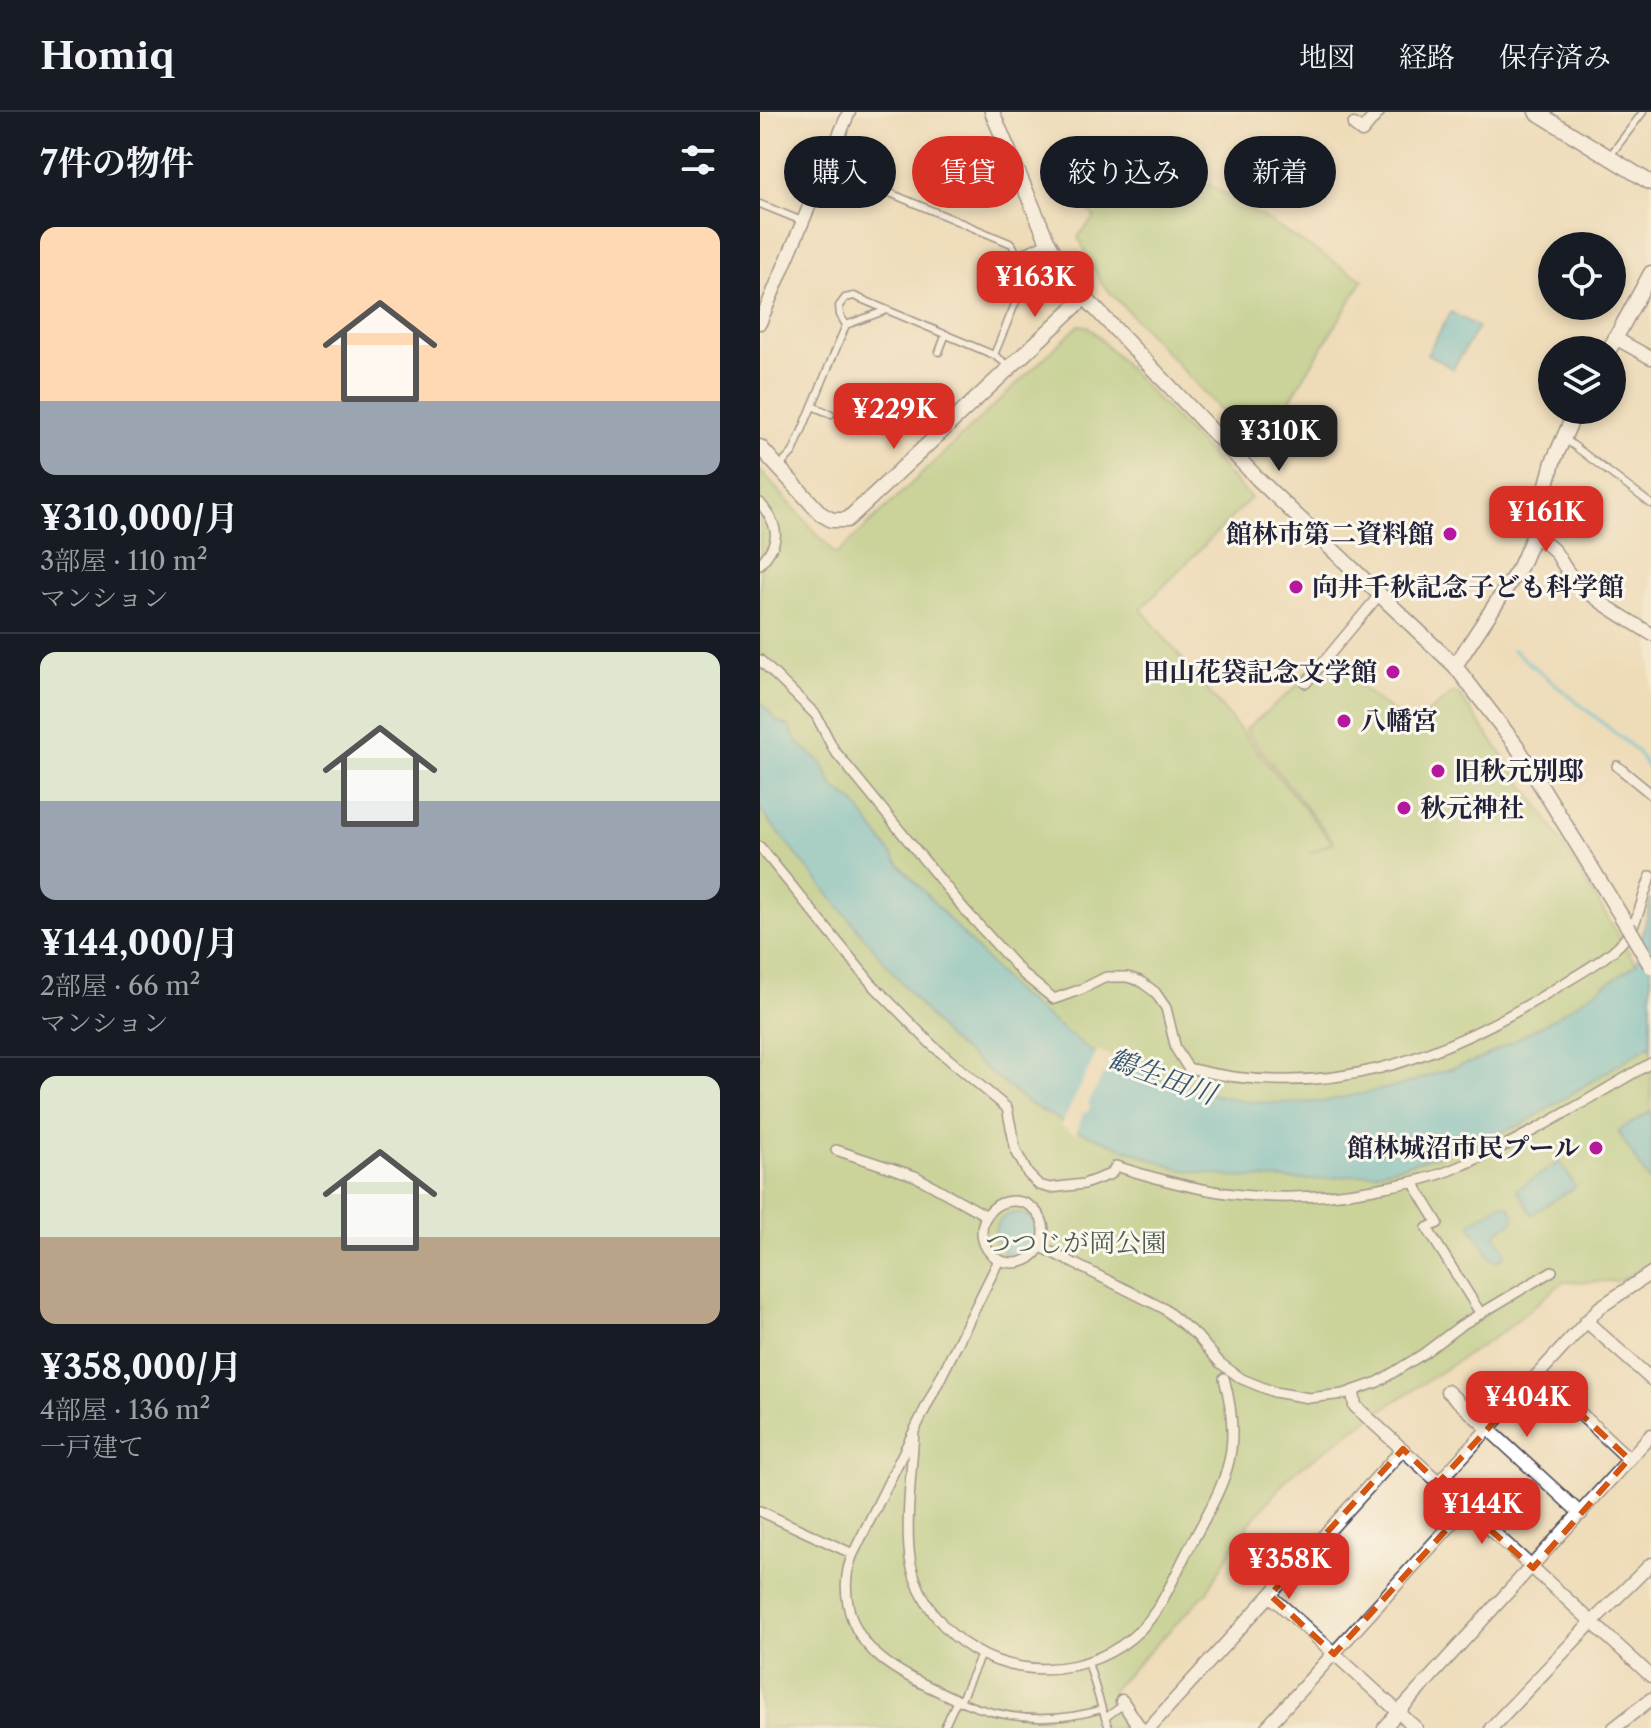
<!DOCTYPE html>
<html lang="ja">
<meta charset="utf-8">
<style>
body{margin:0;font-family:"Libre Caslon Text","Noto Serif JP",serif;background:#242831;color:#f1f3f6;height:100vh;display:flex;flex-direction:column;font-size:30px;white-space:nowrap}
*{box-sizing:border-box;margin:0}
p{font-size:26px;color:#9ea1a6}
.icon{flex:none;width:44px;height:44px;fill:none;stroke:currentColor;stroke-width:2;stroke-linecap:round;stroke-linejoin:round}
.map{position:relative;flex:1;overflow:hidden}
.sheet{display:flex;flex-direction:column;background:#171b24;width:760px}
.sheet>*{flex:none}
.hud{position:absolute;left:24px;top:24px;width:746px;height:72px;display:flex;gap:16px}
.buttons{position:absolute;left:778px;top:120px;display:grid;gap:16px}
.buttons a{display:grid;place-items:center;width:88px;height:88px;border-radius:50%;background:#171b24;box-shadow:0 4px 12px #0003;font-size:40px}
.price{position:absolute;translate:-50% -68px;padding:0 18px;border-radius:16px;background:#d93025;color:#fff;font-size:26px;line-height:52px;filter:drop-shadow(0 2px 4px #0008)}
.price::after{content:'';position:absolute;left:50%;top:48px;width:24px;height:18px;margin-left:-12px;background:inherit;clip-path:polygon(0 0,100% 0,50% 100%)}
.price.on{background:#222;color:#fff}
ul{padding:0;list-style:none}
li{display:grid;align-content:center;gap:16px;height:424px;padding:0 40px}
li+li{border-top:2px solid #363941}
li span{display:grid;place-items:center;height:248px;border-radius:16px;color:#555}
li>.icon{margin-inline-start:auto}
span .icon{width:144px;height:144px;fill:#fffc;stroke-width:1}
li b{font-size:34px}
h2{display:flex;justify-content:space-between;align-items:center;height:96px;padding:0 40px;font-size:34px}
.tag{padding:0 28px;border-radius:36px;background:#171b24;box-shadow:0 4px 12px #0003;font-size:28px;line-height:72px}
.tag.on{background:#d93025;color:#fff}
header{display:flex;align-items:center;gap:48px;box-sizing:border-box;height:112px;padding:0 40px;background:#171b24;border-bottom:2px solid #363941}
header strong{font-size:38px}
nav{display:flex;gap:44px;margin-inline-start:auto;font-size:28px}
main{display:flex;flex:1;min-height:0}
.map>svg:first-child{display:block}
.green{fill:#9fc874;stroke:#607558;stroke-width:2}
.water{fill:#56bed3;stroke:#3c7087;stroke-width:2}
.pier{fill:#eedcb9}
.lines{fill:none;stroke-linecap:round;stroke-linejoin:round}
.stream{stroke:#56bed3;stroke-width:4}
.service-casing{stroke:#413e4e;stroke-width:9}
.pedestrian-casing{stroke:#413e4e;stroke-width:12}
.minor-casing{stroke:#413e4e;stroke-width:15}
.tertiary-casing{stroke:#413e4e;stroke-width:17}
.service{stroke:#fff;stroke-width:6}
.pedestrian{stroke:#fff;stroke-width:9}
.minor{stroke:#fff;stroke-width:12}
.tertiary{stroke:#fff;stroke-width:14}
.tertiary-bridge-casing{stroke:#413e4e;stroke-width:17;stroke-linecap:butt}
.tertiary-bridge{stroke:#fff;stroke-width:14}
.marked{fill:none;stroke:#d45411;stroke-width:6;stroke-dasharray:16 10;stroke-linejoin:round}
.poi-dot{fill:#b5179e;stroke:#fbf7ec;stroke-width:3}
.labels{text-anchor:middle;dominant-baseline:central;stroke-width:6;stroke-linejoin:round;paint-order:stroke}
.poi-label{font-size:26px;font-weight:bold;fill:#22223b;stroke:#fbf7ec;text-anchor:start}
.park-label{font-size:26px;fill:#4e5c4f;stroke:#fbf7ec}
.water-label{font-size:28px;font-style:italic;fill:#345970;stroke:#fbf7ec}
</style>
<header>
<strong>Homiq</strong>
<nav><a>地図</a><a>経路</a><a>保存済み</a></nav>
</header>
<main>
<section class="sheet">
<h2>7件の物件<svg class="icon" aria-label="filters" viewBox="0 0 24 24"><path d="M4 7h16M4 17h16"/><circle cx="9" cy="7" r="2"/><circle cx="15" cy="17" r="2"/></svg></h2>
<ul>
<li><span style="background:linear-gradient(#ffd9b3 70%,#9aa5b1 0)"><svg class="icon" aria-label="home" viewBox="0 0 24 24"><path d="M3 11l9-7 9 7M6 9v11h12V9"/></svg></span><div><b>¥310,000/月</b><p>3部屋 · 110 m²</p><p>マンション</p></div></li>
<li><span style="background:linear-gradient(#dfe7d0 60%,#9aa5b1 0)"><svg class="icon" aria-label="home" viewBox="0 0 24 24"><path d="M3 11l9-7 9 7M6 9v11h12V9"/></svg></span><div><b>¥144,000/月</b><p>2部屋 · 66 m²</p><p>マンション</p></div></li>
<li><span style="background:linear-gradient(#dfe7d0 65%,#b9a48a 0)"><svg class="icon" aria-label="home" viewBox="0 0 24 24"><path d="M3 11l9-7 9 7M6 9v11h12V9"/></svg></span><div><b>¥358,000/月</b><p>4部屋 · 136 m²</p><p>一戸建て</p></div></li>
</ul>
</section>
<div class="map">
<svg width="891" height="1616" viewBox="0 0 891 1616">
<rect width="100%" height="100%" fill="#fbf7ec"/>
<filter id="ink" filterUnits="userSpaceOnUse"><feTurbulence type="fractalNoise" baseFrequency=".0125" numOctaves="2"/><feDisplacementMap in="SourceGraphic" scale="16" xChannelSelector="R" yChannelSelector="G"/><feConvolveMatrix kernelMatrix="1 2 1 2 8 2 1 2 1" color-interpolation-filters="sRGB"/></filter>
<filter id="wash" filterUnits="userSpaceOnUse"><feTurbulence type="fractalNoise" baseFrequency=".006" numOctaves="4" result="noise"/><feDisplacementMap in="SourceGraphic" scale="32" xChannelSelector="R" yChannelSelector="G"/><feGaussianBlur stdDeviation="1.8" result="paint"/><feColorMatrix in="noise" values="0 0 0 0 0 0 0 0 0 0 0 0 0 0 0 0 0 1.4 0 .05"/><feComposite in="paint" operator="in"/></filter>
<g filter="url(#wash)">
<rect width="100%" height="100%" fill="#eedcb9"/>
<path class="green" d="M 383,31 L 603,168 L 499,339 L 342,172 L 318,125 L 335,105 L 317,89 Z
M 319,213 L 328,214 L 491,386 L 381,497 L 572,730 L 549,742 L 574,730 L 485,618 L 536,575 L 545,559 L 585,563 L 651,614 L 693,581 L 699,582 L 782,699 L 886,868 L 891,872 L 891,1152 L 859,1169 L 803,1170 L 744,1219 L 614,1303 L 530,1363 L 480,1423 L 447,1480 L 351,1579 L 373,1616 L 0,1616 L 0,358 L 76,443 Z"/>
<path class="water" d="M 691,200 L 718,215 L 693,257 L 667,242 Z
M 0,590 L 18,610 L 29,614 L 38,631 L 62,651 L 73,675 L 94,690 L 139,752 L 256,881 L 331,939 L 413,973 L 481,989 L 514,991 L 562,990 L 639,974 L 720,947 L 792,908 L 876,852 L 891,786 L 891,932 L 763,1012 L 681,1043 L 615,1061 L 554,1068 L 471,1065 L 418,1057 L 321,1020 L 268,991 L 186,925 L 0,698 Z
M 891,999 L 891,1072 L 858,1019 Z
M 800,1050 L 815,1075 L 772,1102 L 757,1077 Z
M 743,1092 L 750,1095 L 754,1102 L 753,1109 L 738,1119 L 736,1123 L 745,1139 L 743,1146 L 737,1149 L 731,1146 L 711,1114 L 712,1110 Z
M235 1122a21 21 0 1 1 42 0a21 21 0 1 1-42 0Z"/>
<path class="pier" d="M 338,938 L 353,945 L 328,991 L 330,995 L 327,1000 L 323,1001 L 316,1022 L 301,1014 Z"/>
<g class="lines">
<path class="stream" d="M 753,538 L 876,638 L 891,660"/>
</g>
</g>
<g filter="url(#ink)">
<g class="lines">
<defs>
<path id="service" d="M 849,45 L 883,0
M 62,65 L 91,77 L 106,71 L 252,132 L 267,163 L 234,243
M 0,92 L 42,109
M 258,143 L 287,129
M 86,213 L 80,203 L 79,194 L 85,186 L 94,184 L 234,243 L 251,255
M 179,240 L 186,222
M 52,294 L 71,302
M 805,327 L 891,392
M 20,354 L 33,340 L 86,213 L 127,198
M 328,1550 L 342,1597
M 200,1590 L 221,1542
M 345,1606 L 364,1592
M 184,1616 L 197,1588 C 243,1608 293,1612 342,1597 L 349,1616"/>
<path id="pedestrian" d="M 0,391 C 20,415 21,429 0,452
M 0,548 L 56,603 L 74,638 L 205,798 L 263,862 L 294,887 L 322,877 L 346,865 L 367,865 L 380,869 L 395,880 L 406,896 L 416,937 L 428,956 C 566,991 680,948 796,876 C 817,863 857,842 869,821 C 879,807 883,781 891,764
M 546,571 L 620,482
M 857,654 L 891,682
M 0,735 L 112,872 L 172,933 L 247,996 L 256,1039 L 268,1062 L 279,1073 L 290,1076 L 324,1072 L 351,1062 L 356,1054 C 448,1084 518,1094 614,1077 C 641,1072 666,1068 691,1058 C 761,1030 826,988 891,951
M 76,1038 L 155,1064 L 227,1104
M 653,1070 L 678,1111 L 667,1116 L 721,1202
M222 1120a31 31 0 1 1 62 0a31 31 0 1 1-62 0Z
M 281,1135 L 403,1196 L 437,1224 L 460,1251 L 482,1267 L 514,1280 L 549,1286 L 584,1282 L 618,1270 L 663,1242 L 700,1214 L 792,1159
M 154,1319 C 152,1356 144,1419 151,1452 C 159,1488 183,1520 214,1538 C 274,1574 359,1557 397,1497 C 409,1479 418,1457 428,1438 C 463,1372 485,1344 464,1266
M 0,1399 L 93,1442
M 197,1588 C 152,1566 98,1548 88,1492 C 85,1476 86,1458 93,1442 L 239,1148"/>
<path id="minor" d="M 594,13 L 602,19 L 618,0
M 0,211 L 89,0
M 855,226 L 891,246
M 773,425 C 802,438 795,445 812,465 C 828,485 869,508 891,522
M 826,1209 L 891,1267
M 778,1262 L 869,1347
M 687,1279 L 821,1402
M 593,1280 L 595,1294 L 891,1564
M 678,1371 L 839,1196 L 891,1161
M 510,1483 L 656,1616
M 362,1589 L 380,1616
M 389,1616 L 643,1337
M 506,1616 L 706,1396
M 624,1616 L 891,1323
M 731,1616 L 832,1510 L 891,1452
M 854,1616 L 891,1587"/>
<path id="tertiary" d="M 232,0 L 287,128 L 313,173 L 498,367 L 695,554 L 756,633 L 868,815
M 776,0 L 891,71
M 849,238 L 891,161
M 0,335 L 61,402 L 72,408 L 87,408 L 324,186
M 695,554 L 760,455 L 773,425 L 793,350 L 816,298"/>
</defs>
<use href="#service" class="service-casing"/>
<use href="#pedestrian" class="pedestrian-casing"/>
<use href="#minor" class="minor-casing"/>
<use href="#tertiary" class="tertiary-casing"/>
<use href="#service" class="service"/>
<use href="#pedestrian" class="pedestrian"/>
<use href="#minor" class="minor"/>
<use href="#tertiary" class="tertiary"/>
<defs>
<path id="tertiary-bridge" d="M 868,815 L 891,854"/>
</defs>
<use href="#tertiary-bridge" class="tertiary-bridge-casing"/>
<use href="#tertiary-bridge" class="tertiary-bridge"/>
</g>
</g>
<path d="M0 0H891V1616H0ZM 778,1262 L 869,1347 L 773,1456 L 706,1396 L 574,1542 L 510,1483 L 643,1337 L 678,1371 Z" fill="#eedcb9" fill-opacity=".55" fill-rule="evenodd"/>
<path class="marked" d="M 778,1262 L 869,1347 L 773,1456 L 706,1396 L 574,1542 L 510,1483 L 643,1337 L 678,1371 Z"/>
<g class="poi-dot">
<circle cx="690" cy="422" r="8"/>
<circle cx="536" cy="475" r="8"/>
<circle cx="633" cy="560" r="8"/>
<circle cx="584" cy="609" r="8"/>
<circle cx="678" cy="659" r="8"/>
<circle cx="644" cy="696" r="8"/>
<circle cx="836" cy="1036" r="8"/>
</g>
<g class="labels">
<g class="poi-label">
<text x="674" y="422" text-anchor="end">館林市第二資料館</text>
<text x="552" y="475">向井千秋記念子ども科学館</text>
<text x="617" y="560" text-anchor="end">田山花袋記念文学館</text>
<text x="600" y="609">八幡宮</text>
<text x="694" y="659">旧秋元別邸</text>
<text x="660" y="696">秋元神社</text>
<text x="820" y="1036" text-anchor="end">館林城沼市民プール</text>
</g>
<g class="park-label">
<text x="316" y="1131">つつじが岡公園</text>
</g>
<g class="water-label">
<text transform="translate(402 964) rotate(20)">鶴生田川</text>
</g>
</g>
</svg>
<div class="buttons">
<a><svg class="icon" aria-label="locate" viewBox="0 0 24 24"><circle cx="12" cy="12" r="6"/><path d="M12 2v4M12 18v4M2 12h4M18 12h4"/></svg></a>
<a><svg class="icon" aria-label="layers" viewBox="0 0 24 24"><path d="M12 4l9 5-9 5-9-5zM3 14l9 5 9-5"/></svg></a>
</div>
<b class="price" style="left:275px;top:207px">¥163K</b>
<b class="price" style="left:134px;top:339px">¥229K</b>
<b class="price on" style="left:519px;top:361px">¥310K</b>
<b class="price" style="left:786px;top:442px">¥161K</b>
<b class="price" style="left:767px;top:1327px">¥404K</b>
<b class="price" style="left:722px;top:1434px">¥144K</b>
<b class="price" style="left:529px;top:1489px">¥358K</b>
<div class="hud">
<a class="tag">購入</a>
<a class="tag on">賃貸</a>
<a class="tag">絞り込み</a>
<a class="tag">新着</a>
</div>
</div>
</main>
